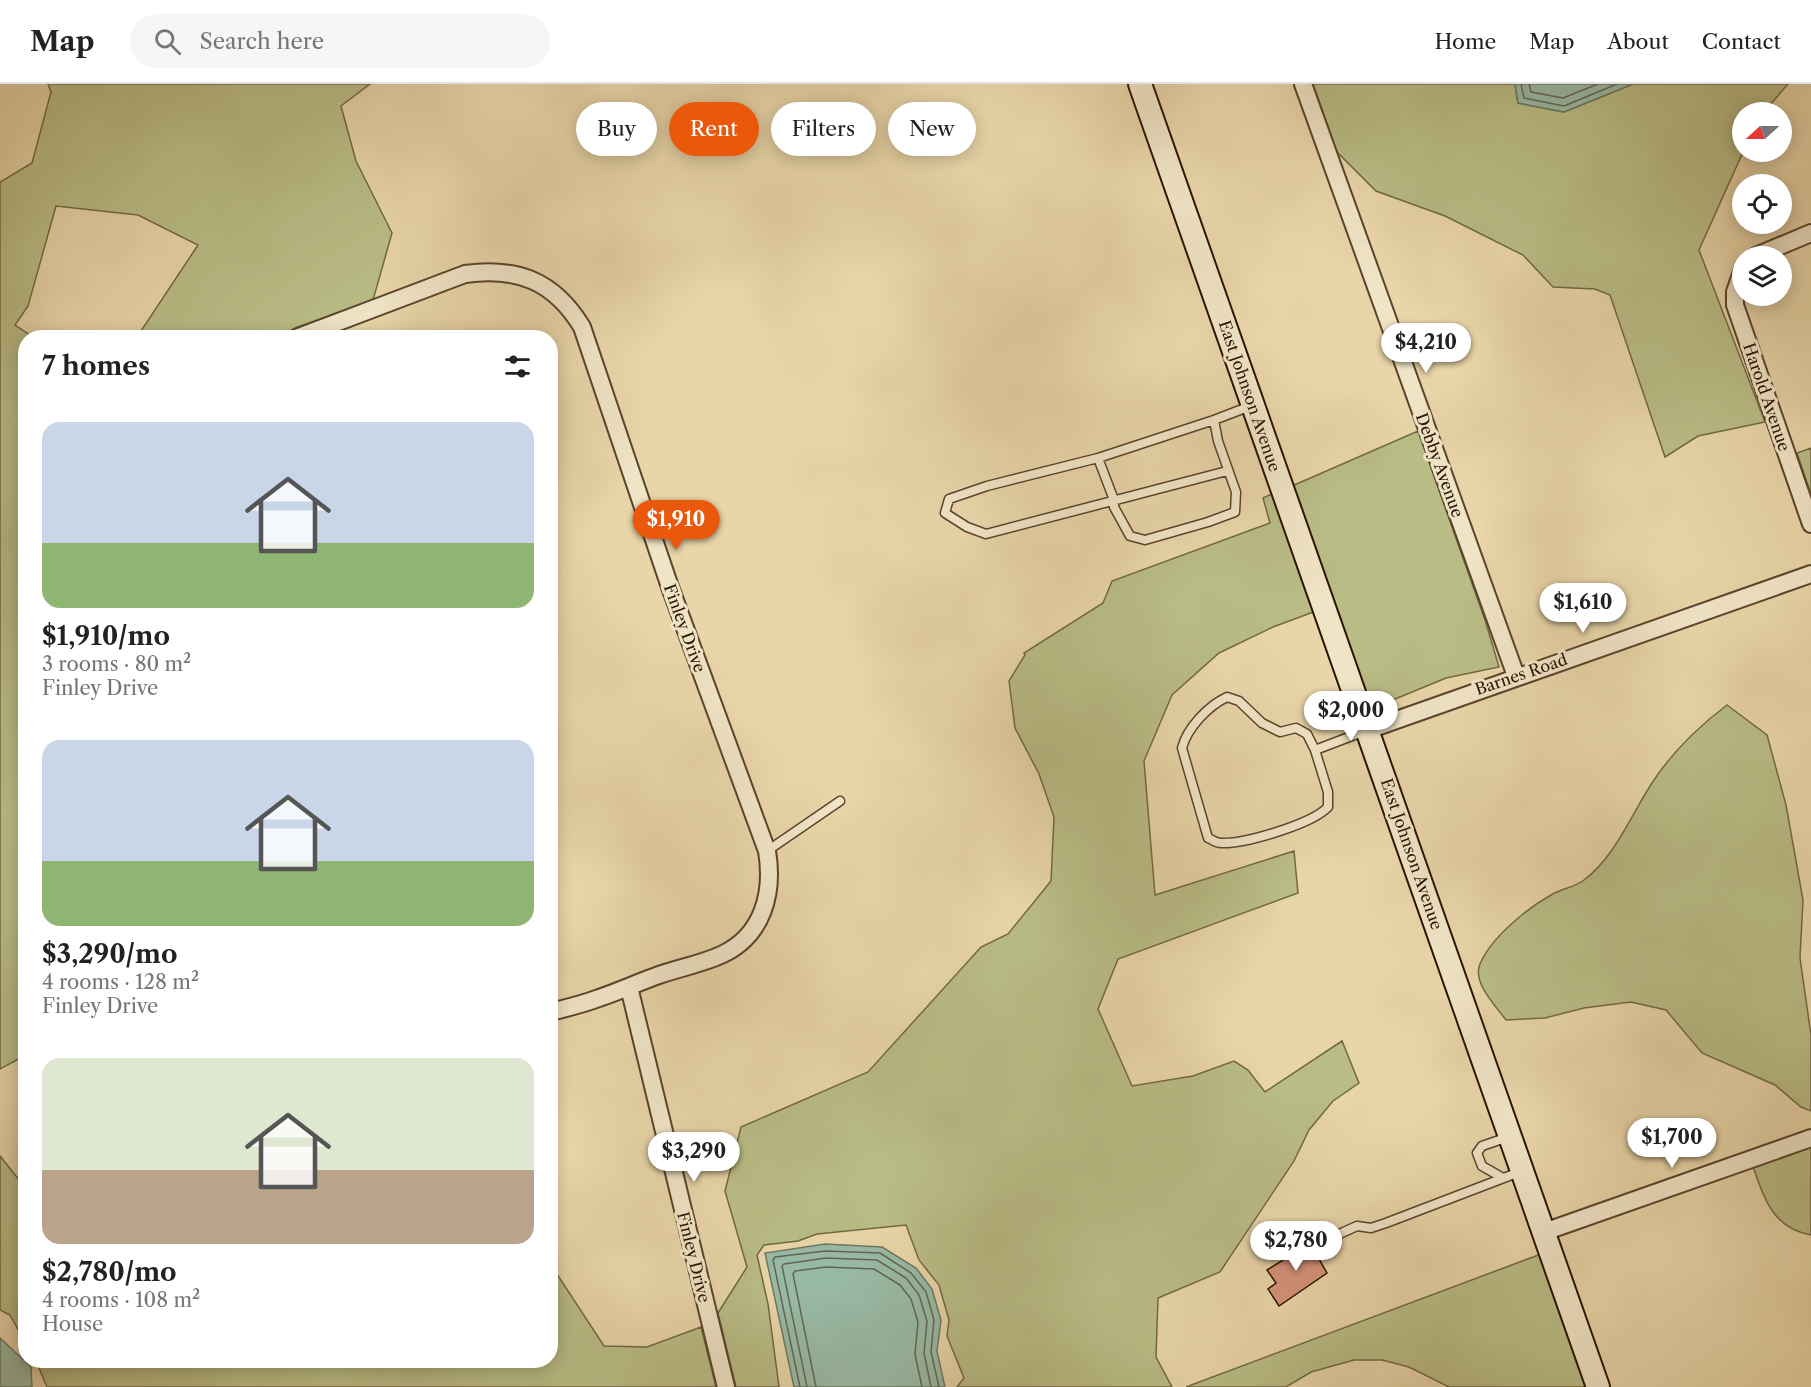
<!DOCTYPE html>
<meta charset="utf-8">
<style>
body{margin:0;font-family:"Libre Caslon Text",serif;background:#f6f6f6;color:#222;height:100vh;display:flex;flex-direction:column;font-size:22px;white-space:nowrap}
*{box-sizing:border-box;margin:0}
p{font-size:20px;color:#767676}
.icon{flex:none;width:33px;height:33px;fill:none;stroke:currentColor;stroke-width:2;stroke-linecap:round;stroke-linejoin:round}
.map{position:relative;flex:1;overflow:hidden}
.sheet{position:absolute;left:18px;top:246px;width:540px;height:1038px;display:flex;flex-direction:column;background:#fff;border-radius:24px;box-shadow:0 3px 15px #0003}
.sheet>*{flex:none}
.guide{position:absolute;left:576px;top:18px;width:570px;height:54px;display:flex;gap:12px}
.needle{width:39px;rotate:249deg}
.controls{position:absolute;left:1732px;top:18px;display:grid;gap:12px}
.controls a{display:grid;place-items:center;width:60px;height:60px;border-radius:50%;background:#fff;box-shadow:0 3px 15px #0003;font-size:30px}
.price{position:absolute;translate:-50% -51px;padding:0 14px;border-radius:21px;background:#fff;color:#222;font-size:20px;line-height:39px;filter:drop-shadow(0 2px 3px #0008)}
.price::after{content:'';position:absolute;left:50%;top:36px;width:18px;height:14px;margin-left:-9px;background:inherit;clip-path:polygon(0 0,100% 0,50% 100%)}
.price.on{background:#ea580c;color:#fff}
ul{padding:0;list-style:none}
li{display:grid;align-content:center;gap:12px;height:318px;padding:0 24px}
li span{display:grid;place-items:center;height:186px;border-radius:18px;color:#555}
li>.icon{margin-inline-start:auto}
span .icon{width:108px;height:108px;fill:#fffc;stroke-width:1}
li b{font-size:26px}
h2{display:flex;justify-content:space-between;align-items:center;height:72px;padding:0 24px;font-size:26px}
.tag{padding:0 21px;border-radius:27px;background:#fff;box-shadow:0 3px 15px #0003;font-size:21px;line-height:54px}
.tag.on{background:#ea580c;color:#fff}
header{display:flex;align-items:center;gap:36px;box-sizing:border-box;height:84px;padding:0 30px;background:#fff;border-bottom:2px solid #e0e0e0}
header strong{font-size:28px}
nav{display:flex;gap:33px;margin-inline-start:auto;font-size:21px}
.search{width:420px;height:54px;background:#f6f6f6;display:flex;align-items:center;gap:15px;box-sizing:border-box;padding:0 21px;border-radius:33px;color:#767676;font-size:22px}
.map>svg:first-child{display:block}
.green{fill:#b9bc85;stroke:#726844;stroke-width:1.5}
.water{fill:#98b9a4;stroke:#6c7764;stroke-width:1.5}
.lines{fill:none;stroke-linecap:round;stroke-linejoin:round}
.shore{stroke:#616654;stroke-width:1.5}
.building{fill:#d4927a;stroke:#2a1403;stroke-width:1.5}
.service-casing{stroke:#5a442c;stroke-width:11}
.minor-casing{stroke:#5a442c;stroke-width:20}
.secondary-casing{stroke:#2a1403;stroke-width:26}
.service{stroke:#f0e4c6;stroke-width:8}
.minor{stroke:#f0e4c6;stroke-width:16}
.secondary{stroke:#f0e4c6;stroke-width:22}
.labels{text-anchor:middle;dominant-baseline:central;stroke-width:6;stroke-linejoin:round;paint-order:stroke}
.street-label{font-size:16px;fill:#2a1403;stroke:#f0e4c6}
</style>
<header>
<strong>Map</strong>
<div class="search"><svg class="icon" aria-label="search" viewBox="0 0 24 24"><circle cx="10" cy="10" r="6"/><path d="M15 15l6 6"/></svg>Search here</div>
<nav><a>Home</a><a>Map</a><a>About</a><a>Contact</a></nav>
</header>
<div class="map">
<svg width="1811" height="1303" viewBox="0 0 1811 1303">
<rect width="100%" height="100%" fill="#e8d5a8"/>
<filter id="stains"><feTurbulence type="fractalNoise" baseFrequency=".00333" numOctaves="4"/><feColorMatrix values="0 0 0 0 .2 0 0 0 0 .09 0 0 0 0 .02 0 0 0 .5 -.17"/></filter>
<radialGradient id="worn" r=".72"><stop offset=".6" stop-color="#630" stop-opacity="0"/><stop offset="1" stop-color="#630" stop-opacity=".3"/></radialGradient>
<path class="green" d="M 48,0 L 370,0 L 341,22 L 356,77 L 392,149 L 373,216 L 295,244 L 280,253 L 137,253 L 198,161 L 138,131 L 56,122 L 28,222 L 15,241 L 33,253 L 26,254 L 26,971 L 0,985 L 0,98 L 32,79 L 51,8 Z
M 1313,0 L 1515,0 L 1518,19 L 1564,28 L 1633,0 L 1788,0 L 1764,28 L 1743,28 L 1743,68 L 1699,166 L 1765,338 L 1698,352 L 1665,373 L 1610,211 L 1595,205 L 1553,203 L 1523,171 L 1445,132 L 1376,107 L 1337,68 Z
M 1418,347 L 1486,539 L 1499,583 L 1446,594 L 1371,625 L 1292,402 Z
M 1811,364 L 1811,410 L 1797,369 Z
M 1274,409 L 1316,527 L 1273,543 L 1219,569 L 1172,611 L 1144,677 L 1155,811 L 1294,767 L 1298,809 L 1118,875 L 1098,925 L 1132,1002 L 1193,992 L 1234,977 L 1248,986 L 1265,1008 L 1342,957 L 1359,999 L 1333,1017 L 1309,1046 L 1294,1077 L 1220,1188 L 1158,1214 L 1156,1273 L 1172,1303 L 957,1303 L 964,1294 L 947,1252 L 949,1236 L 939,1201 L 919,1176 L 906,1141 L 817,1150 L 798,1157 L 764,1161 L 757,1171 L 768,1220 L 779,1303 L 736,1303 L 718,1229 L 747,1183 L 725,1107 L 741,1043 L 868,988 L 981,863 L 1008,850 L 1051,797 L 1054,733 L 1039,690 L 1015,644 L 1009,597 L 1025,571 L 1024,569 L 1103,519 L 1112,497 L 1270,439 L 1263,414 Z
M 1727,621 L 1767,651 L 1786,721 L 1803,816 L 1800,874 L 1811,951 L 1811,1027 L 1801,1023 L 1775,1001 L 1702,969 L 1666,926 L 1631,918 L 1584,924 L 1545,934 L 1506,936 C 1496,922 1472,899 1480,880 C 1491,854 1526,825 1551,811 C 1561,805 1575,803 1584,796 C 1615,773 1631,731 1652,699 C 1672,668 1698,643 1727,621 Z
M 1811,1063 L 1811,1151 C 1773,1144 1765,1116 1753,1083 Z
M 0,1072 L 20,1097 L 25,1098 L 25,1258 L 10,1231 L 0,1226 Z
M 1541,1170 L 1587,1303 L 1449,1303 L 1409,1283 L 1382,1276 L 1354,1276 L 1311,1288 L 1286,1303 L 1186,1303 Z
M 551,1181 L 604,1262 L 647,1263 L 701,1243 L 716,1303 L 47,1303 L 36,1277 L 550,1276 Z"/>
<path class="water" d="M 1515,0 L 1633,0 L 1564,28 L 1518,19 Z
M 825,1160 L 882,1163 L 916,1184 L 932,1205 L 941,1236 L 937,1267 L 945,1303 L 794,1303 L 765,1169 Z
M 0,1254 L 31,1283 L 32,1303 L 0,1303 Z"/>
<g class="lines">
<path class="shore" d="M 1521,0 L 1524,14 L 1564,22 L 1617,0
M 1529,0 L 1531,8 L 1563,14 L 1598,0
M 800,1303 L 773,1176 L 775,1173 L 825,1167 L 880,1169 L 911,1189 L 926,1208 L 934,1236 L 931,1268 L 939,1303
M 807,1303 L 782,1182 L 784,1180 L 826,1174 L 877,1176 L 906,1194 L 919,1211 L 927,1237 L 924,1269 L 931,1303
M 816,1303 L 793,1190 L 795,1187 L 826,1183 L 874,1185 L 900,1201 L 911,1215 L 918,1238 L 915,1270 L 922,1303"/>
</g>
<path class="building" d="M 1307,1154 L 1327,1189 L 1279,1222 L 1268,1205 L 1276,1199 L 1267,1186 L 1296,1168 L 1292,1162 Z"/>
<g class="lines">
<defs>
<path id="service" d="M 1214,336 L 1098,374 L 1114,416 L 1114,423 L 1130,452 L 1145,456 L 1208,438 L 1235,428 L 1236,408 L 1218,357 L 1214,336 L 1253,321
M 1098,374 L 987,402 L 949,415 L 945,429 L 967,443 L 986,450 L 1227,387
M 1315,666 L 1328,708 L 1328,723 C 1312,740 1245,760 1221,759 C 1216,759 1213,756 1208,754 L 1182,664 C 1187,644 1208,622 1227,613 L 1239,617 L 1262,639 L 1280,648 L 1296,644 L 1307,650 L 1315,666 L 1365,647
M 767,767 L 840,717
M 1503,1094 L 1482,1082 L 1477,1069 L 1482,1062 L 1508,1053
M 1337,1151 L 1357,1142 L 1371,1144 L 1386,1139 L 1522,1087"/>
<path id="minor" d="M 1303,0 L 1516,592
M 1756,172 L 1811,149
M 1743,185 L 1735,208 L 1735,221 L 1811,440
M 296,254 L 465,190 C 518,183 554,197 582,243 L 670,503 L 767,767 C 774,809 763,852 721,871 C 701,880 679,884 659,891 C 639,898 620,907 599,914 C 583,920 567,924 550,928
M 1368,646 L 1811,490
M 629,903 L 726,1303
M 1544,1148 L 1811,1054"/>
<path id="secondary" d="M 1140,0 L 1598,1303"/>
</defs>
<use href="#service" class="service-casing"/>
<use href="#minor" class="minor-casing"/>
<use href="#secondary" class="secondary-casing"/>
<use href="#service" class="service"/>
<use href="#minor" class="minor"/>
<use href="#secondary" class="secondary"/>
</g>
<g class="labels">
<g class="street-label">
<text transform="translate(1250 312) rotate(71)">East Johnson Avenue</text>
<text transform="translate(1767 313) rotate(71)">Harold Avenue</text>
<text transform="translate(1440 381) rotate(70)">Debby Avenue</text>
<text transform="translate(685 544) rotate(70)">Finley Drive</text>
<text transform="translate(1521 590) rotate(-19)">Barnes Road</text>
<text transform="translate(1412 770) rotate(71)">East Johnson Avenue</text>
<text transform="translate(694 1173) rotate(76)">Finley Drive</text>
</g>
</g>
<rect width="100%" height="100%" filter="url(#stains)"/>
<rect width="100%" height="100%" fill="url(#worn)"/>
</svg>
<div class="controls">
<a><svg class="needle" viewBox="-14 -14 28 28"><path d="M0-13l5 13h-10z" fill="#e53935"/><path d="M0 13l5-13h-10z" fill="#767676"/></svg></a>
<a><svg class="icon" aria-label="locate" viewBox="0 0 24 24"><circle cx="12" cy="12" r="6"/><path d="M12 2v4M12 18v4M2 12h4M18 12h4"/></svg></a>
<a><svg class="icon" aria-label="layers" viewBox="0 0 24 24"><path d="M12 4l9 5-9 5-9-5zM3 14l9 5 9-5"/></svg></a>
</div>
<b class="price" style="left:1426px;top:290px">$4,210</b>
<b class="price on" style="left:676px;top:467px">$1,910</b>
<b class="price" style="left:1583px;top:550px">$1,610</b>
<b class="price" style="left:1351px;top:658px">$2,000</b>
<b class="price" style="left:1672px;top:1085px">$1,700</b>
<b class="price" style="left:694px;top:1099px">$3,290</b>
<b class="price" style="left:1296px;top:1188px">$2,780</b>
<div class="guide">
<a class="tag">Buy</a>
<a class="tag on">Rent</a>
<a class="tag">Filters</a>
<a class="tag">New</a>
</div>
<section class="sheet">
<h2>7 homes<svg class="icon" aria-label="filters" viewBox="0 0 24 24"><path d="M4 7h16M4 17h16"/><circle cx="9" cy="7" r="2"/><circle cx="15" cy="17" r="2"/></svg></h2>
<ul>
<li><span style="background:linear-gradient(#c9d6e8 65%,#8fb573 0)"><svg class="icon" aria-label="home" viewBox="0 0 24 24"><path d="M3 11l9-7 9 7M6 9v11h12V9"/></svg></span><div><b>$1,910/mo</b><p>3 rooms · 80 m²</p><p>Finley Drive</p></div></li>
<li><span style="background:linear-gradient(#c9d6e8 65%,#8fb573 0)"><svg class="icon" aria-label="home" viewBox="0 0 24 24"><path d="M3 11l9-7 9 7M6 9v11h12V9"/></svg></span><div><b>$3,290/mo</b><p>4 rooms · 128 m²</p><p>Finley Drive</p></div></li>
<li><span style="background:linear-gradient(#dfe7d0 60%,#b9a48a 0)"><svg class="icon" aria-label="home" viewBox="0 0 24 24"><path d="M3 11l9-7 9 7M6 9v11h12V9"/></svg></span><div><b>$2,780/mo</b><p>4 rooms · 108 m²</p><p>House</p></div></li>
</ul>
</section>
</div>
